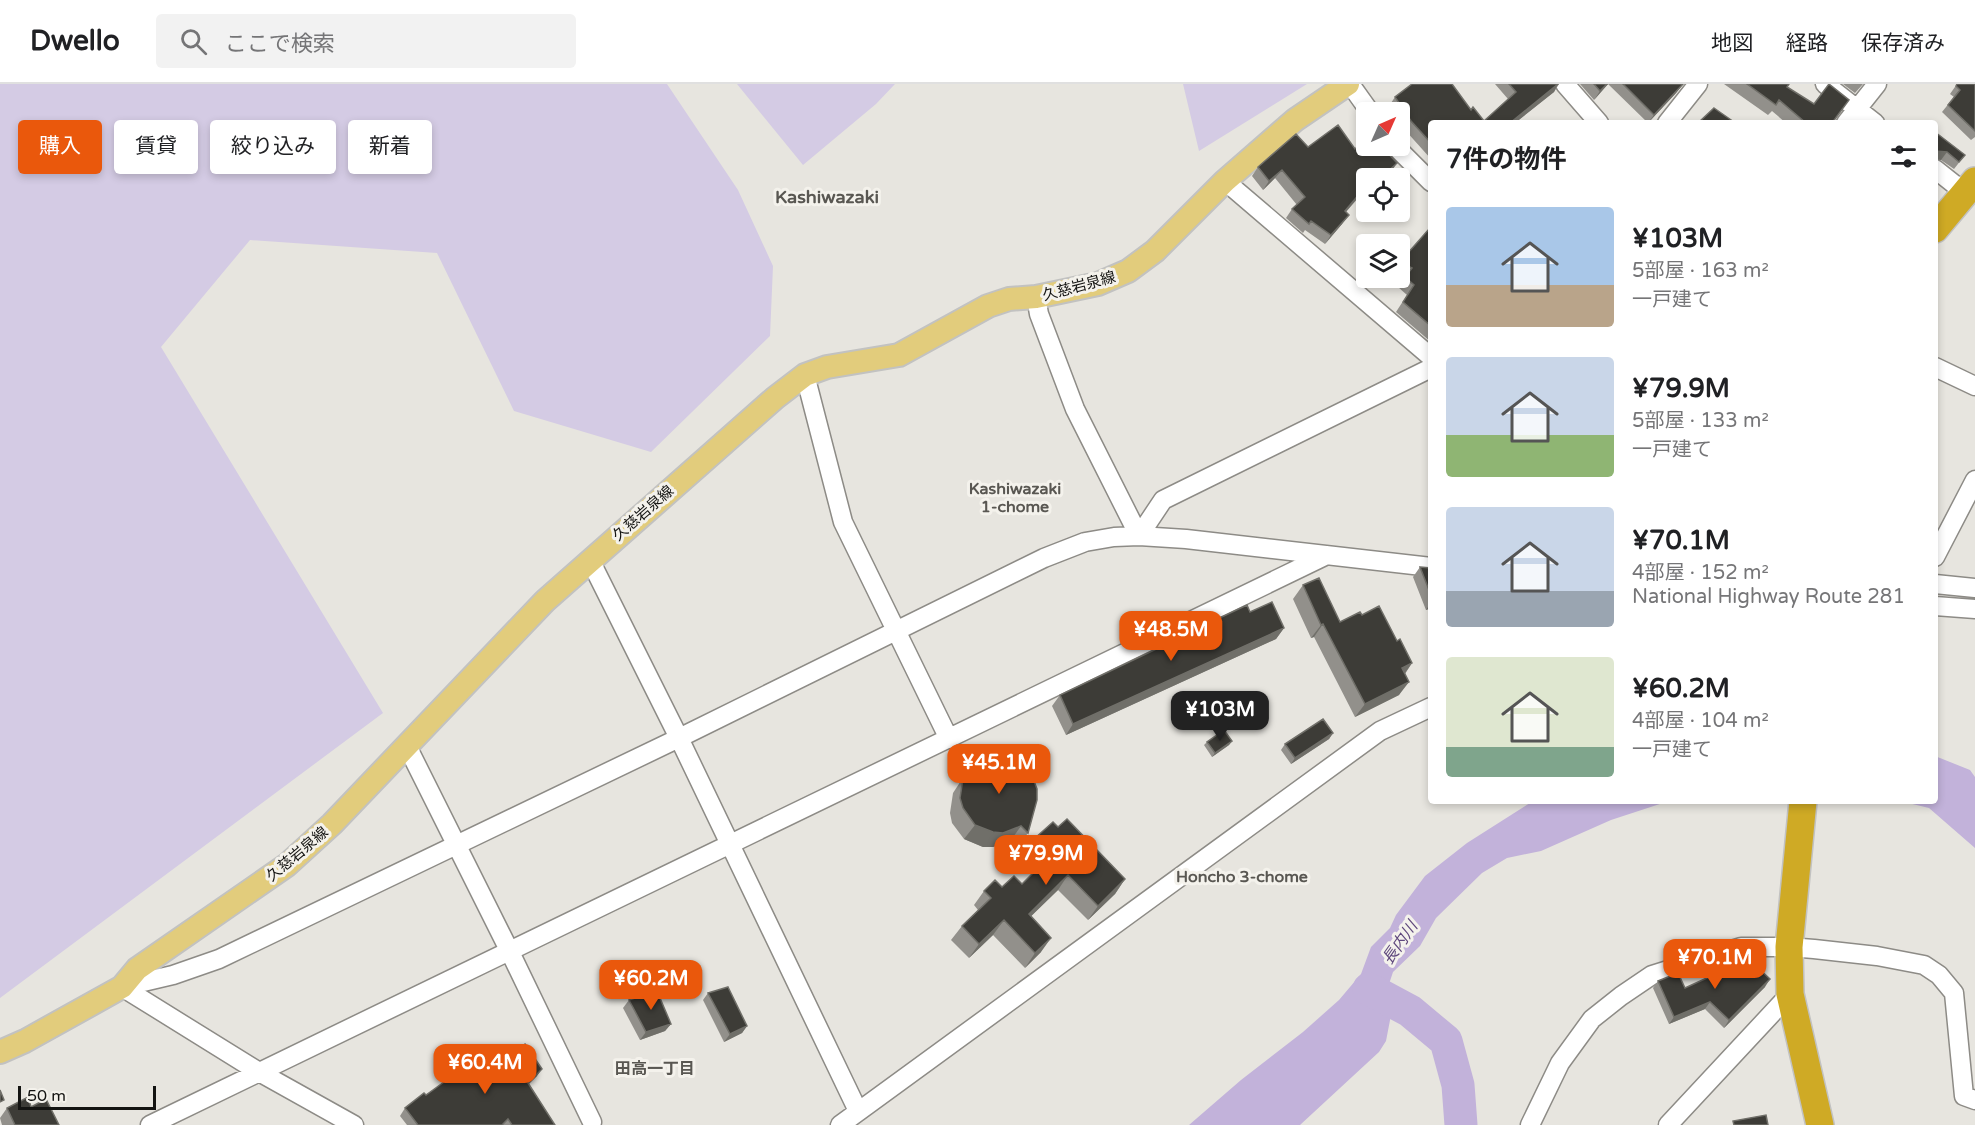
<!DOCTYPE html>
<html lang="ja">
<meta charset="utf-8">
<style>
body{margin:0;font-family:"Varela Round","Noto Sans JP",sans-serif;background:#f2f2f2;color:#202124;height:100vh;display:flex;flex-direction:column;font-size:22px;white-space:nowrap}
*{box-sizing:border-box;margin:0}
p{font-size:20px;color:#757577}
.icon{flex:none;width:33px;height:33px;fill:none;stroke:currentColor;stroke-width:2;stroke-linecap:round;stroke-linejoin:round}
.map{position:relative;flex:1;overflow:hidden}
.panel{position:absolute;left:1428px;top:36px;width:510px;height:684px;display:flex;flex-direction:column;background:#fff;border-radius:6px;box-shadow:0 3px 9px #0003}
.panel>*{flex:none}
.banner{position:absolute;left:18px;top:36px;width:570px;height:54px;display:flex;gap:12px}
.needle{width:39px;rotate:45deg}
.buttons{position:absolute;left:1356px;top:18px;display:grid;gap:12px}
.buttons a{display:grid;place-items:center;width:54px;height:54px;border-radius:6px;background:#fff;box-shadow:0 3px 9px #0003;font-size:30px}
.scale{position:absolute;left:18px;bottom:15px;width:138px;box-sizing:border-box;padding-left:6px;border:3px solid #141412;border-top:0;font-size:16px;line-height:21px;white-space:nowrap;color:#141412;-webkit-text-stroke:4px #f4f2ec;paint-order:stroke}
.price{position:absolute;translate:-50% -51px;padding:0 14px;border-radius:12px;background:#ea580c;color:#fff;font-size:20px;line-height:39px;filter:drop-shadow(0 2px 3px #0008)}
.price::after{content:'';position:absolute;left:50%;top:36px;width:18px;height:14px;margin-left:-9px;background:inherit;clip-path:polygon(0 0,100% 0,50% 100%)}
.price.on{background:#222;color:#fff}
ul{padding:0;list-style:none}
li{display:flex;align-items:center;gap:18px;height:150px;padding:0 18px}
li span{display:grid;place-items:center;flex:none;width:168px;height:120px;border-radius:6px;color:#555}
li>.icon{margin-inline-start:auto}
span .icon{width:72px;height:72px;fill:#fffc;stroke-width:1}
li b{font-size:26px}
h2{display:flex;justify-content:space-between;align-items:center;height:72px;padding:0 18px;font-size:26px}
.tag{padding:0 21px;border-radius:6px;background:#fff;box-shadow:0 3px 9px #0003;font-size:21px;line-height:54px}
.tag.on{background:#ea580c;color:#fff}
header{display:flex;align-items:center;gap:36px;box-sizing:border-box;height:84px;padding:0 30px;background:#fff;border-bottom:2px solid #e0e0e0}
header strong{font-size:28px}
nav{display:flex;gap:33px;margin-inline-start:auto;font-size:21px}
.search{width:420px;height:54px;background:#f2f2f2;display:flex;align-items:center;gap:15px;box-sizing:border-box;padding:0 21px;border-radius:6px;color:#757577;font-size:22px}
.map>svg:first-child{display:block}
.green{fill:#d4cbe4}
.water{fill:#c2b2da}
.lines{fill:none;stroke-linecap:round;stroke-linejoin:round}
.river{stroke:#c2b2da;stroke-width:33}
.minor-casing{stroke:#8d8b86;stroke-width:21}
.major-casing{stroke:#c2c2c1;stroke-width:26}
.highway-casing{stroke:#c2c2c1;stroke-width:30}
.minor{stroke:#fff;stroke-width:18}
.major{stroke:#e2cc7c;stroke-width:22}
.highway{stroke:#cfaa25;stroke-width:27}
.wall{fill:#92908b}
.shaded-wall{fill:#706f69}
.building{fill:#3d3c37;stroke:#706f69;stroke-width:1.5}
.labels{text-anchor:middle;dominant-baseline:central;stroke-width:6;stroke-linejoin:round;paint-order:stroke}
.street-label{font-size:15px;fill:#141412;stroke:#f4f2ec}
.neighbourhood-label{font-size:16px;font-weight:bold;fill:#595752;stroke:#f4f2ec}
.water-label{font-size:16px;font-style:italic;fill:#5f487d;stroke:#f4f2ec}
.quarter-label{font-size:18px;font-weight:bold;fill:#595752;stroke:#f4f2ec}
</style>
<header>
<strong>Dwello</strong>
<div class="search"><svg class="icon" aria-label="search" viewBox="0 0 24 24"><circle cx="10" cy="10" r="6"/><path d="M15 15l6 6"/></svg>ここで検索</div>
<nav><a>地図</a><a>経路</a><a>保存済み</a></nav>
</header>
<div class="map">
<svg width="1975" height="1041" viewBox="0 0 1975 1041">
<rect width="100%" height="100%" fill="#e7e5df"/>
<path class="green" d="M 0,0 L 667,0 L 738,106 L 773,182 L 770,252 L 651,368 L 514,327 L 437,169 L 250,156 L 161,263 L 383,629 L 0,914 Z
M 737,0 L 895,0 L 876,20 L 803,81 Z
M 1183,0 L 1307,0 L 1199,67 Z"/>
<path class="water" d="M 1935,672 L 1970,686 L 1975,693 L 1975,764 L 1929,724 L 1900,717 L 1935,717 Z
M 1533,717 L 1669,717 L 1611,736 L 1541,767 L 1507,774 L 1482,789 L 1436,834 L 1420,862 L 1393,888 L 1388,903 L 1391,931 L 1386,957 L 1379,968 L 1300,1041 L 1189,1041 L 1241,996 L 1303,948 L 1339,916 L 1361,890 L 1371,863 L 1390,844 L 1396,831 L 1425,792 L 1467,759 Z"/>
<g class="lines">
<path class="river" d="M 1369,905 L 1410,927 L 1446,957 L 1458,1001 L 1461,1041"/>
<defs>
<path id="minor" d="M 1350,0 L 1370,28
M 1565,0 L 1599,39
M 1825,0 L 1875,39
M 1667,39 L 1698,0
M 1846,39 L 1877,0
M 1395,62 L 1431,98
M 1935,85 L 1964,108
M 1225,97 L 1431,273
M 1036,213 L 1039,230 L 1075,325 L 1139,452
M 1935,283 L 1975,302
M 805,291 L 843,438 L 949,655
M 1139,452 L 1163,416 L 1431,284
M 1935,473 L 1975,396
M 590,476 L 679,654 L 858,1027
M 1935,500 L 1975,504
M 1935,522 L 1975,525
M 407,662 L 510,868 L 592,1038
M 122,903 L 173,891 L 219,875 L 679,654 L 1044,474 L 1085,458 L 1114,453 L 1139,452 L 1186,455 L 1431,483
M 122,903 L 259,988 L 354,1041
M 150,1041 L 1327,471
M 840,1041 L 1380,647 L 1431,623
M 1530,1041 L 1560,979 L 1592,935 L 1621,912 L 1652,891 L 1741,863 L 1789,863 L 1814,865 L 1877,872 L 1924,881 L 1939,891 L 1954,909 L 1964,1012 L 1975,1016
M 1668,1041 L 1790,910"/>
<path id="major" d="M 0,968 L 25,957 L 122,903 L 137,885 L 287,781 L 332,740 L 545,517 L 775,314 L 805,291 L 827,283 L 899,271 L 988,222 L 1009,215 L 1036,213 L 1098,200 L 1128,187 L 1155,167 L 1225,97 L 1295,36 L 1348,0"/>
<path id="highway" d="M 1935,145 L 1975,97
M 1803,717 L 1789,863 L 1790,910 L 1820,1041"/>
</defs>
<use href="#minor" class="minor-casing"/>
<use href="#major" class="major-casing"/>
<use href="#highway" class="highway-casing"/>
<use href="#minor" class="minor"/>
<use href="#major" class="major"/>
<use href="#highway" class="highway"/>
</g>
<path class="wall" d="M 1495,0 L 1559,0 L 1554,8 L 1515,39 L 1431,39 L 1431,75 L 1405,46 L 1400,38 L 1400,28 L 1393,28 L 1389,22 L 1395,13 L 1471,26 L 1484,37 L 1508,15 Z
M 1580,0 L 1683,0 L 1676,9 L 1648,39 L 1608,0 L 1594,16 Z
M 1724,0 L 1789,0 L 1787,3 L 1833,39 L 1786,39 L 1772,27 L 1768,31 Z
M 1843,0 L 1863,0 L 1855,9 Z
M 1957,0 L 1975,0 L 1975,53 L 1971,56 L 1942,28 L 1954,13 L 1950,10 Z
M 1935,48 L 1965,71 L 1954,85 L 1941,76 L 1935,75 Z
M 1308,63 L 1355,65 L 1391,88 L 1385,94 L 1366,94 L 1366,105 L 1346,128 L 1342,140 L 1325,160 L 1305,146 L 1303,149 L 1286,134 L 1292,125 L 1297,121 L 1275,94 L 1263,106 L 1252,92 L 1258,83 Z
M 1429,145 L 1431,147 L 1431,258 L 1396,228 L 1407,211 L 1398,203 L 1404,193 L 1400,191 L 1400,179 Z
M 1420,483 L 1431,484 L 1431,525 L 1431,524 L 1426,526 L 1413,493 Z
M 1303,501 L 1340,538 L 1362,531 L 1397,557 L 1412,579 L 1405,590 L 1399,611 L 1355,633 L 1314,553 L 1311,554 L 1293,515 Z
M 1250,528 L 1284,544 L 1276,555 L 1066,651 L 1052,622 L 1060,611 L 1176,563 L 1206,549 L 1205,548 L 1213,537 Z
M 1333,649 L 1329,655 L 1291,680 L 1281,666 L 1285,660 Z
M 1232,657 L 1229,661 L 1212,673 L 1204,661 L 1207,658 Z
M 968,686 L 1028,749 L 1017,763 L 1011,756 L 993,763 L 983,763 L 964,755 L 952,739 L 950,729 L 953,709 Z
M 1058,743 L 1125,795 L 1115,810 L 1088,836 L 1058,806 L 1031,832 L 1041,868 L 1025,884 L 993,851 L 969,874 L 951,856 L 962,842 L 978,826 L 974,821 L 984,807 L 1022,800 L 1038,784 L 1024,770 L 1034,755 Z
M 1732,883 L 1765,903 L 1724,944 L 1705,925 L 1669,940 L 1653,904 L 1658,897 L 1685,904 Z
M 708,909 L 747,942 L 742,949 L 724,958 L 703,916 Z
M 629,916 L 671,940 L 665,947 L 640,956 L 623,924 Z
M 502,979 L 537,992 L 529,1000 L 555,1041 L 407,1041 L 400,1032 L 405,1024 L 426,1011 Z
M 31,1023 L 59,1041 L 2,1041 L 0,1034 L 7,1024 Z"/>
<path class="shaded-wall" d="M 1558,0 L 1554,8 L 1515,39 L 1510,39 Z
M 1607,0 L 1608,0 L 1594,16 L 1600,7 Z
M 1683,0 L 1676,9 L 1648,39 L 1654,31 Z
M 1936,67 L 1947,68 L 1941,76 L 1935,75 Z
M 1397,79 L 1391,88 L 1385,94 L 1381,94 Z
M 1282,86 L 1275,94 L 1263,106 L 1269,97 Z
M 1366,102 L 1366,104 L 1339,136 L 1345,127 Z
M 1349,131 L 1342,140 L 1325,160 L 1331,151 Z
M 1431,518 L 1431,524 L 1426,526 Z
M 1323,540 L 1314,553 L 1311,554 L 1321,541 Z
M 1284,544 L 1276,555 L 1066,651 L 1073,640 Z
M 1412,579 L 1403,592 L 1402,584 Z
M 1409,598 L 1399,611 L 1355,633 L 1365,620 Z
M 1333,649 L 1329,655 L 1291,680 L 1295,674 Z
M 1232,657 L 1229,661 L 1212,673 L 1215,669 Z
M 975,741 L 1021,742 L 1011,756 L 993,763 L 983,763 L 964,755 Z
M 1068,791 L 1058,806 L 1018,845 L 1029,830 Z
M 1125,795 L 1115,810 L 1088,836 L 1098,822 Z
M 1004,836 L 993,851 L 969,874 L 979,860 Z
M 1051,854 L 1041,868 L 1025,884 L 1035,869 Z
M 1770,895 L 1765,903 L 1724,944 L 1729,936 Z
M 1710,918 L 1705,925 L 1669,940 L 1674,933 Z
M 671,940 L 665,947 L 640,956 L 646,948 Z
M 747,942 L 742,949 L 724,958 L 730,950 Z
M 542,985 L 537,992 L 522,1006 L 528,999 Z"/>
<path class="building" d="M 1412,0 L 1452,0 L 1471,26 L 1473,23 L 1484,37 L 1516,8 L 1509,0 L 1558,0 L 1510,39 L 1431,39 L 1431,59 L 1411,37 L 1395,13 Z
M 1594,0 L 1607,0 L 1600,7 Z
M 1623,0 L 1683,0 L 1654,31 Z
M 1747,0 L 1789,0 L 1787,3 L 1814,20 L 1829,0 L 1849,16 L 1832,39 L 1806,39 L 1779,16 L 1776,21 Z
M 1957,0 L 1975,0 L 1975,47 L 1948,21 L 1960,6 L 1956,2 Z
M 1714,24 L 1734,38 L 1733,39 L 1698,39 Z
M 1338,41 L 1355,65 L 1366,55 L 1366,62 L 1376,62 L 1381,67 L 1384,65 L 1397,79 L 1381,94 L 1366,94 L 1366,102 L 1345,127 L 1349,131 L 1331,151 L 1311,137 L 1309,140 L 1292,125 L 1305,113 L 1282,86 L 1269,97 L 1258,83 L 1296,50 L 1308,63 Z
M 1935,48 L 1965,71 L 1959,78 L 1947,68 L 1935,67 Z
M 1429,145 L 1431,147 L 1431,242 L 1403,218 L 1414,201 L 1405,193 L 1412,184 L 1400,178 Z
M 1420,483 L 1431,484 L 1431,511 Z
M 1319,494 L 1340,538 L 1360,528 L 1362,531 L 1379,522 L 1397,557 L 1400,555 L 1412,579 L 1402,584 L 1409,598 L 1365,620 L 1323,540 L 1321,541 L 1303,501 Z
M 1272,518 L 1284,544 L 1073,640 L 1060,611 L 1173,557 L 1176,563 L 1216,544 L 1213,537 L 1247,521 L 1250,528 Z
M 1323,635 L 1333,649 L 1295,674 L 1285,660 Z
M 1224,646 L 1232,657 L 1215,669 L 1207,658 Z
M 994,671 L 1004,672 L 1023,680 L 1030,687 L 1037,705 L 1037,716 L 1028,749 L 1021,742 L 1003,749 L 993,748 L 975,741 L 963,724 L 960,714 L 963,695 L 968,686 L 976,679 Z
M 1067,735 L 1125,795 L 1098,822 L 1068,791 L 1029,830 L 1051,854 L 1035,869 L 1004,836 L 979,860 L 962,842 L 991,814 L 984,807 L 995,796 L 1002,803 L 1014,792 L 1022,800 L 1050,772 L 1034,755 L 1053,738 L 1058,743 Z
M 1740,874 L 1752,886 L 1756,882 L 1770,895 L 1729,936 L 1710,918 L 1674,933 L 1658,897 L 1678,889 L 1685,904 L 1709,893 L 1726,876 L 1732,883 Z
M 728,903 L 747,942 L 730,950 L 708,909 Z
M 657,907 L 671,940 L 646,948 L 629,916 Z
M 525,960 L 542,985 L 528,999 L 555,1041 L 512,1041 L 508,1035 L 502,1041 L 418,1041 L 405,1024 L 424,1009 L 426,1011 L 455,990 L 491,968 L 502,979 Z
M 0,1006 L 4,1016 L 0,1018 Z
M 28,1013 L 31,1023 L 46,1015 L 59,1041 L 15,1041 L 7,1024 Z
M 1766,1031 L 1768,1041 L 1734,1041 L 1733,1037 Z"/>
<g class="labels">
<g class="street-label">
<text transform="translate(1079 202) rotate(-15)">久慈岩泉線</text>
<text transform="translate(643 429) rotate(-41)">久慈岩泉線</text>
<text transform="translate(297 770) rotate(-40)">久慈岩泉線</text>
</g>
<g class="neighbourhood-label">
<text x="1015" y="405">Kashiwazaki<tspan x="1015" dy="18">1-chome</tspan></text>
<text x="1242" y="793">Honcho 3-chome</text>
<text x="655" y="985">田高一丁目</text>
</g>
<g class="water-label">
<text transform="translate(1400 859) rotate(-55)">長内川</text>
</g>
<g class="quarter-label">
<text x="827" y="113">Kashiwazaki</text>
</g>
</g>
</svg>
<div class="buttons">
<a><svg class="needle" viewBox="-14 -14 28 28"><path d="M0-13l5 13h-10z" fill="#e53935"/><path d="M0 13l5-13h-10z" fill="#757577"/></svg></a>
<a><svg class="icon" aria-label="locate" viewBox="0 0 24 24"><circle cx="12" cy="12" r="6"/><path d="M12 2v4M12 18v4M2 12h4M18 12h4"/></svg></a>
<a><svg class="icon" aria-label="layers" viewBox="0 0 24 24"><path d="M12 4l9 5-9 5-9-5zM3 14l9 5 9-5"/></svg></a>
</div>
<div class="scale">50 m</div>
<b class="price" style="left:1171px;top:578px">¥48.5M</b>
<b class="price on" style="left:1220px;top:658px">¥103M</b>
<b class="price" style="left:999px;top:711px">¥45.1M</b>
<b class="price" style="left:1046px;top:802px">¥79.9M</b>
<b class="price" style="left:1715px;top:906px">¥70.1M</b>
<b class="price" style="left:651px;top:927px">¥60.2M</b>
<b class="price" style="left:485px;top:1011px">¥60.4M</b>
<div class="banner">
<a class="tag on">購入</a>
<a class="tag">賃貸</a>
<a class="tag">絞り込み</a>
<a class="tag">新着</a>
</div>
<section class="panel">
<h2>7件の物件<svg class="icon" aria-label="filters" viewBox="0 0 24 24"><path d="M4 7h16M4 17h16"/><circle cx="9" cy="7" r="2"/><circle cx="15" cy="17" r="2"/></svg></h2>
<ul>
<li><span style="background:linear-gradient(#a9c7e8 65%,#b9a48a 0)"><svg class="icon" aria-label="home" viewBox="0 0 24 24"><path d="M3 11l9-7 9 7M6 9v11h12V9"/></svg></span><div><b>¥103M</b><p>5部屋 · 163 m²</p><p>一戸建て</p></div></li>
<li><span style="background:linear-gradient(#c9d6e8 65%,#8fb573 0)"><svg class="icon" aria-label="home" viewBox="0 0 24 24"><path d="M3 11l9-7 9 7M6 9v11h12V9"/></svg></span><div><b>¥79.9M</b><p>5部屋 · 133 m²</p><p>一戸建て</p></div></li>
<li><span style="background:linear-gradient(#c9d6e8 70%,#9aa5b1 0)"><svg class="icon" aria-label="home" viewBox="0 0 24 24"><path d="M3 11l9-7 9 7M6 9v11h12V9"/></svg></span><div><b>¥70.1M</b><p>4部屋 · 152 m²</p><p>National Highway Route 281</p></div></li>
<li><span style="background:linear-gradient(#dfe7d0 75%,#7fa58c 0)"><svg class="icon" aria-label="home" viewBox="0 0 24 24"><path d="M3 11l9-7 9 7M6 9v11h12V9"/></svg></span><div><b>¥60.2M</b><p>4部屋 · 104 m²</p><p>一戸建て</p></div></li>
</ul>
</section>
</div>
